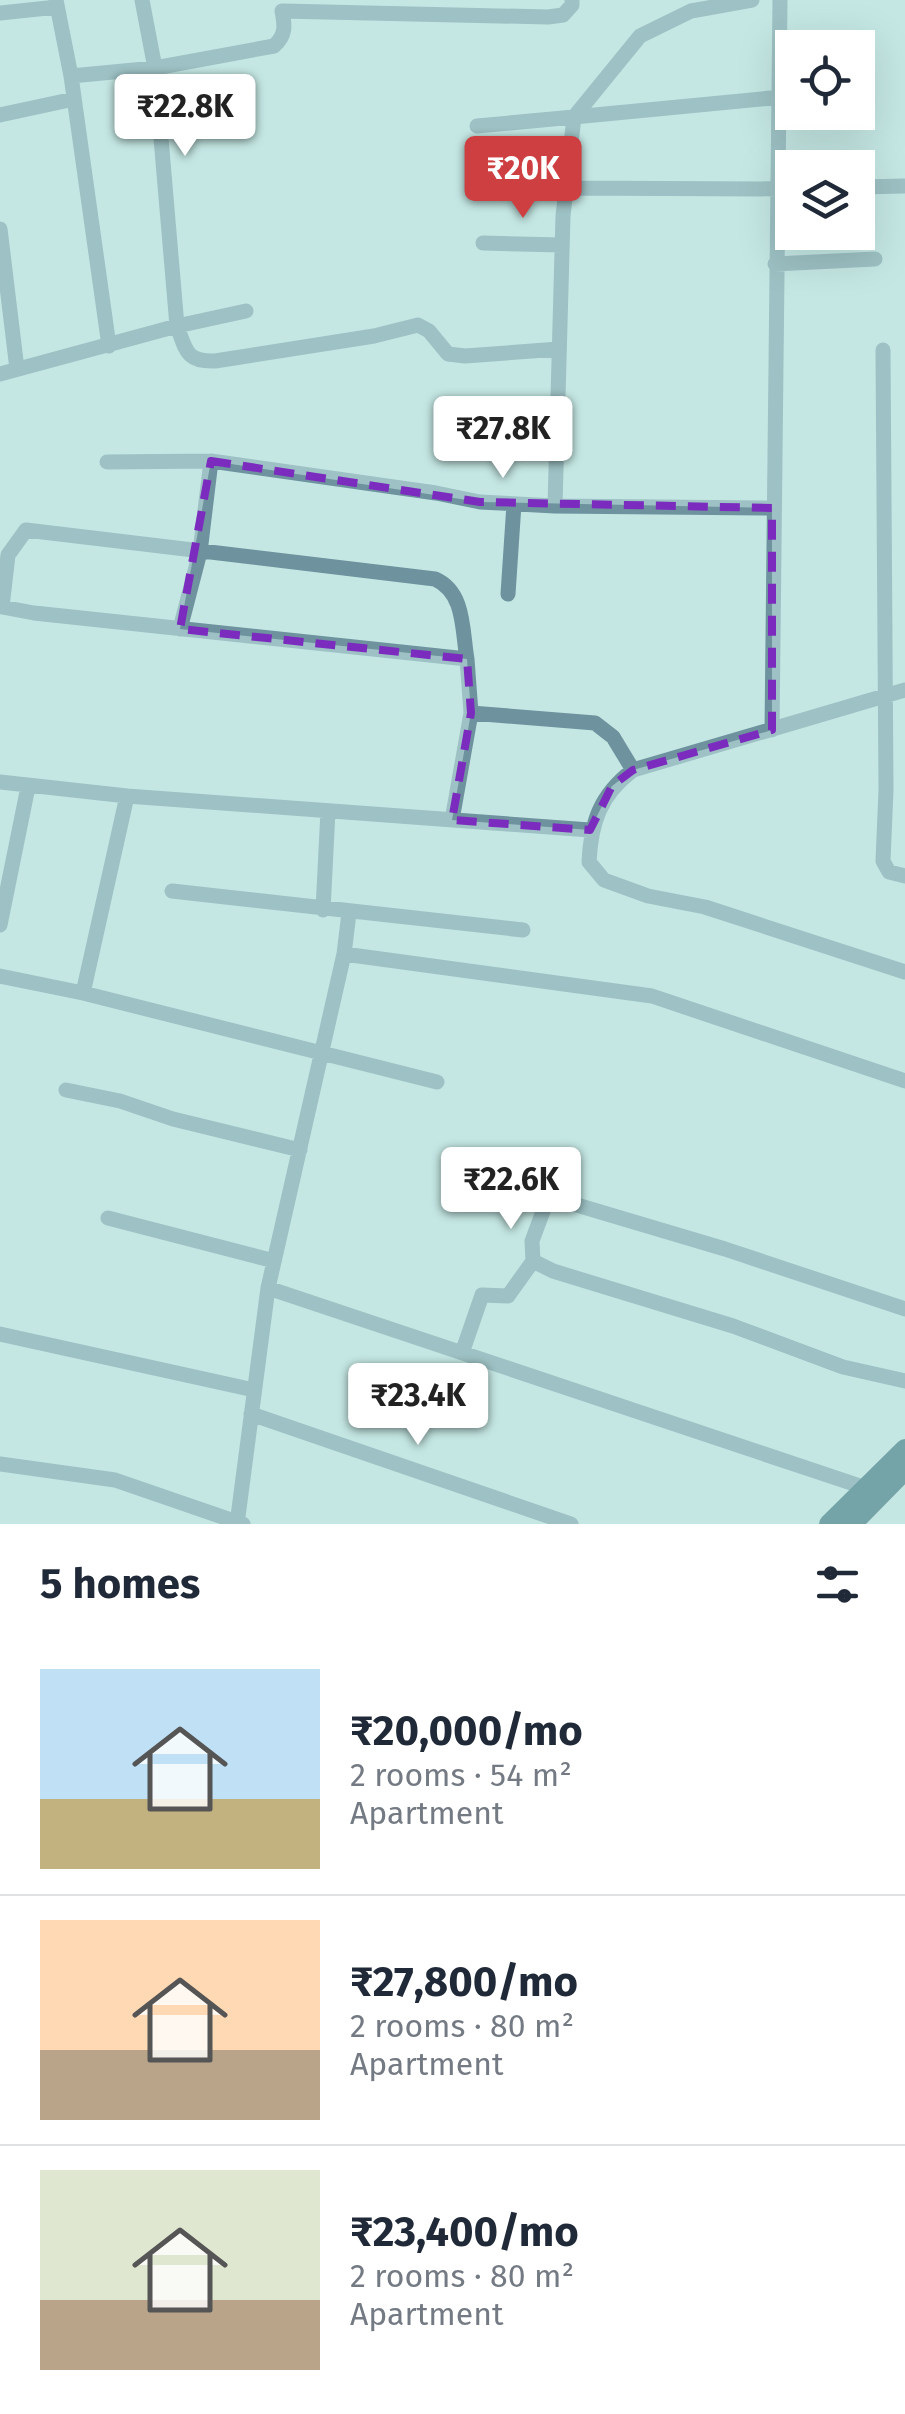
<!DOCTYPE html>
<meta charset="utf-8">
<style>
body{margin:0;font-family:"Fira Sans",sans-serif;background:#f6f6f7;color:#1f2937;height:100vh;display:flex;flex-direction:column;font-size:38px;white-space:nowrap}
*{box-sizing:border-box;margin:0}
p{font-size:32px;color:#747a83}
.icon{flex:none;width:55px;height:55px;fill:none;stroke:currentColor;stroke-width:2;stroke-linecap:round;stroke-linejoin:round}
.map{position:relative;height:1524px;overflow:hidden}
.drawer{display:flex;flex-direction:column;background:#fff;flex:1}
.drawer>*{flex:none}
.fabs{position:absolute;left:775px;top:30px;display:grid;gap:20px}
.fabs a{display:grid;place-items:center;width:100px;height:100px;border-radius:0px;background:#fff;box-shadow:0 10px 40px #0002;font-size:50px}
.price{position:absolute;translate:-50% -85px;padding:0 22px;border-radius:10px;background:#fff;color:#222;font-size:32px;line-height:65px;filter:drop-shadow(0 2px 5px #0008)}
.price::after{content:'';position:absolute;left:50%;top:60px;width:30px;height:22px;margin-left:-15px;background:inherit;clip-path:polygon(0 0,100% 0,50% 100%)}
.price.current{background:#ce3f41;color:#fff}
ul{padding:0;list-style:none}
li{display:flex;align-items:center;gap:30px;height:250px;padding:0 40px}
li+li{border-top:2px solid #e0e1e3}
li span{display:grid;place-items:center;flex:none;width:280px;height:200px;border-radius:0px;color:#555}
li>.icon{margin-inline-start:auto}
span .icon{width:120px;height:120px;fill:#fffc;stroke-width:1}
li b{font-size:42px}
h2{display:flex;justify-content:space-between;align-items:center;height:120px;padding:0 40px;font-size:42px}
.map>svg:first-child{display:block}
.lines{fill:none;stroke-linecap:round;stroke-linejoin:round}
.minor{stroke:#6e929e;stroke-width:15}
.major{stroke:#125161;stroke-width:20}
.marked{fill:none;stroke:#7b2cbf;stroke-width:8;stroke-dasharray:20 12;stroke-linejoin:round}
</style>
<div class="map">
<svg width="905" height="1524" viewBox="0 0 905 1524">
<rect width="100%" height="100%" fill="#c4e7e3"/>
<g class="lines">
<path class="minor" d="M 56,0 L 71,76 L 109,346
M 142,0 L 155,68 L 177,326 C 186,350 186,362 215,361 L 374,336 L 418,325 L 429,331 L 448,354 L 465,356 L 559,349
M 0,13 L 57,7
M 71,76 L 155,68 L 274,46 C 286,35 285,26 282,11 L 548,17 L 563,15 L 572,5 L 572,0
M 0,115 L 74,99
M 574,117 L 640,36 L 691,11 L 752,0
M 574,117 L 792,96
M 477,126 L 574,117 L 563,216 L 555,506
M 858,187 L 905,186
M 566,188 L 792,189
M 0,229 L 17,369
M 483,243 L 562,245
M 775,264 L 875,259
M 883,350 L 886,790 L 883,861 L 889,872 L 905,876
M 0,374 L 177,326 L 246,311
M 107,462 L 211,461 L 436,493 L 480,502 L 555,506 L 772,508
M 508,594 L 514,504
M 180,629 L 200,552 L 211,461
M 467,659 C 462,630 465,592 435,579 L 26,530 L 8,555 L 2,607 L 34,613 L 467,659 L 471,713 L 595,723 L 613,737 L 633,770
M 905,690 L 633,770 C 600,795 591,822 589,862 L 604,880 L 648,896 L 705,907 L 905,972
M 772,730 L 780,0
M 0,782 L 127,796 L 590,830
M 452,820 L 471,713
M 172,891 L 523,930
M 323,910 L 328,811
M 0,925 L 28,787
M 344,954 L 652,996 L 905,1081
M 0,976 L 83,993 L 437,1082
M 83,993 L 127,796
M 66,1090 L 120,1101 L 173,1119 L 300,1150
M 108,1218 L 274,1261
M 268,1288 L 866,1488
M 905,1309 L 725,1249 L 560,1200 L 545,1206 L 532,1241 L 533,1261 L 553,1271 L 733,1326 L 843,1367 L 905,1381
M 0,1334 L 254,1390
M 462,1353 L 482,1295 L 508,1296 L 533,1261
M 251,1414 L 571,1524
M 0,1464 L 115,1480 L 243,1524
M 237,1524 L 268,1288 L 344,954 L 349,913"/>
<path class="major" d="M 829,1524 L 905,1449
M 852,1524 L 905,1470"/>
</g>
<path d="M0 0H905V1524H0ZM 211,461 L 480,502 L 772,508 L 772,730 L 633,770 L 612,786 L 590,830 L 452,820 L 471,713 L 467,659 L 180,629 Z" fill="#c4e7e3" fill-opacity=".55" fill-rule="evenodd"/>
<path class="marked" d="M 211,461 L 480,502 L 772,508 L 772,730 L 633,770 L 612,786 L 590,830 L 452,820 L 471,713 L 467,659 L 180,629 Z"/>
</svg>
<div class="fabs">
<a><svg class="icon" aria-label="locate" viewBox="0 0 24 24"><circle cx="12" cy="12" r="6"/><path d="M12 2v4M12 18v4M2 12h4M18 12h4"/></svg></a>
<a><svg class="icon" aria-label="layers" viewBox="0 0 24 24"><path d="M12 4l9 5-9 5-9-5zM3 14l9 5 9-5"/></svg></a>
</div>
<b class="price" style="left:185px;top:159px">₹22.8K</b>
<b class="price current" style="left:523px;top:221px">₹20K</b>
<b class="price" style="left:503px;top:481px">₹27.8K</b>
<b class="price" style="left:511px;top:1232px">₹22.6K</b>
<b class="price" style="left:418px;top:1448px">₹23.4K</b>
</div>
<section class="drawer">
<h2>5 homes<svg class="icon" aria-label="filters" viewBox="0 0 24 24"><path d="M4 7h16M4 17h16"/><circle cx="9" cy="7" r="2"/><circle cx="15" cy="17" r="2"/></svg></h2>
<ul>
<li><span style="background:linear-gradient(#bfe0f5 65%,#c2b280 0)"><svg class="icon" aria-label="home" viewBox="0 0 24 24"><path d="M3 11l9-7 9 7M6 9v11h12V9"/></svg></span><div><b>₹20,000/mo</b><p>2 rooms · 54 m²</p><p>Apartment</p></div></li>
<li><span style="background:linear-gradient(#ffd9b3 65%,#b9a48a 0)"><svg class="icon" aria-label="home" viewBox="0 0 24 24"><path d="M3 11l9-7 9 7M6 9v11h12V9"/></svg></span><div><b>₹27,800/mo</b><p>2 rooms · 80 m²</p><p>Apartment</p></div></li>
<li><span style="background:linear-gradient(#dfe7d0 65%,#b9a48a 0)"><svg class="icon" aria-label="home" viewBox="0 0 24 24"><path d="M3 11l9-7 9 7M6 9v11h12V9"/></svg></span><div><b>₹23,400/mo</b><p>2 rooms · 80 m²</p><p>Apartment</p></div></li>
</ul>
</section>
